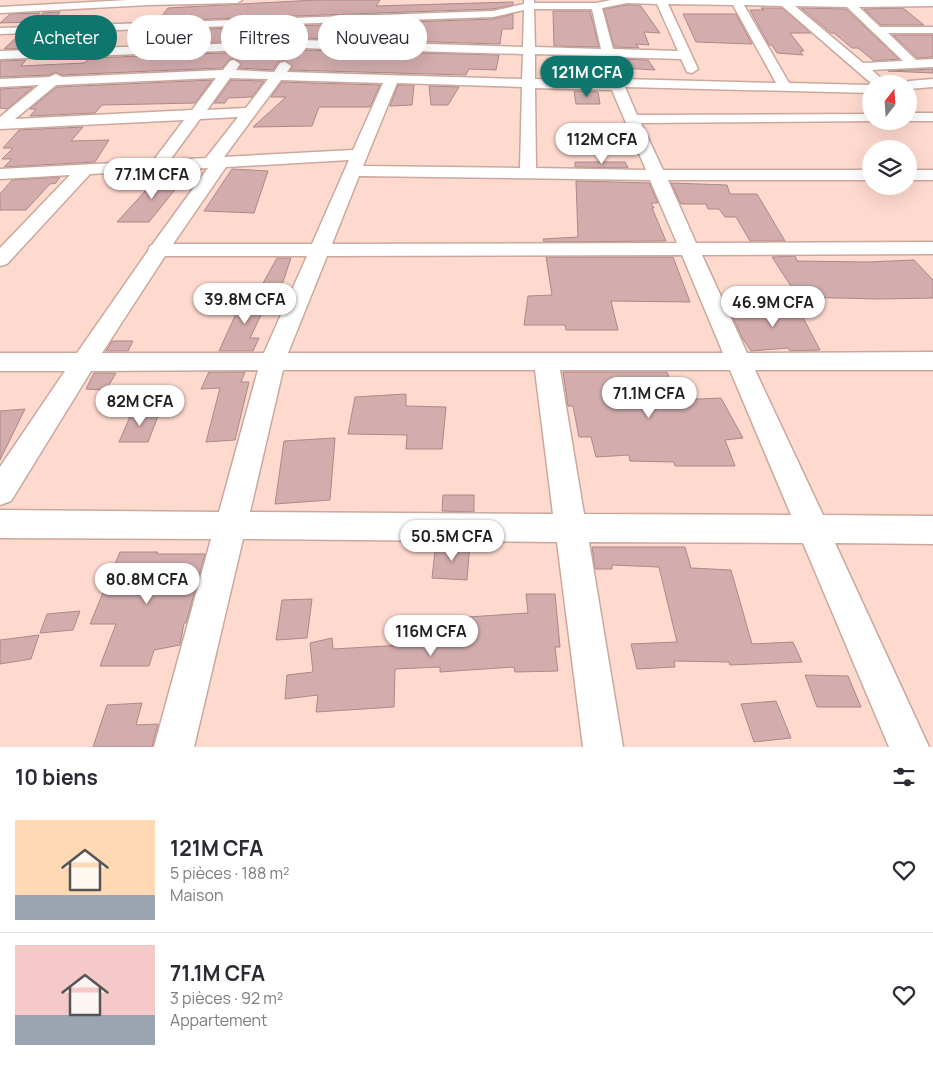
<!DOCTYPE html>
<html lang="fr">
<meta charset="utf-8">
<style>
body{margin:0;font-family:Manrope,sans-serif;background:#f2f2f3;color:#2b2b33;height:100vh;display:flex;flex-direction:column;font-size:19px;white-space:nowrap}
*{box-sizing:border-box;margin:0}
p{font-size:16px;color:#7c7c81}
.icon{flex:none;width:28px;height:28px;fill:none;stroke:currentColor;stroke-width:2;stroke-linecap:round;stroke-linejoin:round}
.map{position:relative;height:747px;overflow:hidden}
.sheet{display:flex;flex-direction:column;background:#fff;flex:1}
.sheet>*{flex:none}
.guide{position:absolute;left:15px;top:15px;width:500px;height:45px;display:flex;gap:10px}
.needle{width:32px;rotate:17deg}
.tools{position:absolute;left:862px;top:75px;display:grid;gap:10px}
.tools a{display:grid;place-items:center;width:55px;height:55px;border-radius:50%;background:#fff;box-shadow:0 5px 20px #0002;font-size:25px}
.price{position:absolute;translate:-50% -42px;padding:0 11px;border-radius:18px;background:#fff;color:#222;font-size:16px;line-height:32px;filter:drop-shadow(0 1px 2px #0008)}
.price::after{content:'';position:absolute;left:50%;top:30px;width:15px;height:11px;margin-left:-8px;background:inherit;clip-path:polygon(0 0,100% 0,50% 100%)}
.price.selected{background:#0f766e;color:#fff}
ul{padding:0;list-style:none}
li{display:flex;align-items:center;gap:15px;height:125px;padding:0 15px}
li+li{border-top:1px solid #e1e1e2}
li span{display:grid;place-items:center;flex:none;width:140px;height:100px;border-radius:0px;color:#555}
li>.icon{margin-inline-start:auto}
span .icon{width:60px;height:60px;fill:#fffc;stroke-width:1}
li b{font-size:21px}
h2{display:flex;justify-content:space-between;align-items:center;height:60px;padding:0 15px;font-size:21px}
.chip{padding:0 18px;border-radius:22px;background:#fff;box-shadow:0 5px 20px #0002;font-size:18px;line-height:45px}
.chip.selected{background:#0f766e;color:#fff}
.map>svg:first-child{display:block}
.building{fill:#d3adae;stroke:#ac8888}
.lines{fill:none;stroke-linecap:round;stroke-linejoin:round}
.minor-casing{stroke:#cba89e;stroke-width:3}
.minor{fill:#fff;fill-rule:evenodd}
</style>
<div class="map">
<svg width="933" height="747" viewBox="0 0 933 747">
<rect width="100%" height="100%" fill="#fed9ce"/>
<path class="building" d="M 316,0 L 380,0 L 376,6 L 513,2 L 513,5 L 493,9 L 158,21 L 168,8 Z
M 627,5 L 640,5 L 660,33 L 644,32 L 649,45 L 636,44 L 639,48 L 614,47 L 604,9 Z
M 761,8 L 782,8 L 811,33 L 790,33 L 804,51 L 800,51 L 803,55 L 777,53 L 772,45 L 769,45 L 750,10 L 764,10 Z
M 801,8 L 846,9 L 899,59 L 874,61 L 858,48 L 852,48 L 834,33 L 831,33 Z
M 903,8 L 924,25 L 881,25 L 864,9 Z
M 553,11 L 590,11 L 599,47 L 554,46 Z
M 60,12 L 51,24 L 30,25 L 43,13 Z
M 40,13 L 30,22 L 0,23 L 10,14 Z
M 513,14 L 513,29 L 502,29 L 500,44 L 301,38 L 293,43 L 301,50 L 499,55 L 496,70 L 469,69 L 466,75 L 290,70 L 293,66 L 285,60 L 278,62 L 273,70 L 239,68 L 242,64 L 234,58 L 229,60 L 222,68 L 62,75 L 55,72 L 49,75 L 0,77 L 0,61 L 26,60 L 21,66 L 84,63 L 90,58 L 251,52 L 255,48 L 253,43 L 247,41 L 140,45 L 151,31 L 493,19 Z
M 683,14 L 736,14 L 752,44 L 696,42 Z
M 44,34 L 34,48 L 4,49 L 19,35 Z
M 893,35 L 933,35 L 933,57 L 917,58 Z
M 554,56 L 602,58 L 604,67 L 598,67 L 598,72 L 594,72 L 595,80 L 571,79 L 569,67 L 555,66 Z
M 618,59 L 648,60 L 655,70 L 621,68 Z
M 933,69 L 933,73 L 888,71 Z
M 212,80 L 195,103 L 102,105 L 95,113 L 30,116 L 36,109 L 30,109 L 57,87 Z
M 231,80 L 264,81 L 252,97 L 228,98 L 225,103 L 214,103 Z
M 282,82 L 380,85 L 370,107 L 319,107 L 312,126 L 253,127 L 286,97 L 271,97 Z
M 398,85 L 414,85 L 412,105 L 390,106 Z
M 429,86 L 459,87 L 448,105 L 431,105 Z
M 33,87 L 7,109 L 0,108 L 0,89 Z
M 574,91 L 598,92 L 600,104 L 576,104 Z
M 83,127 L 71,141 L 109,140 L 95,162 L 4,167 L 12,159 L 2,159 L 13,148 L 3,148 L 19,130 Z
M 575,162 L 625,162 L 628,168 L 575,167 Z
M 232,169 L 268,171 L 254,213 L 204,211 Z
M 186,176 L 149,222 L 117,222 L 158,177 Z
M 60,177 L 56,183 L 50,184 L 26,210 L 0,210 L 0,194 L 12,180 Z
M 576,181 L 649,183 L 658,203 L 651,203 L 654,208 L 652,208 L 666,241 L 544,242 L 543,239 L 578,237 Z
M 671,183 L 727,185 L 730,194 L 757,194 L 785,241 L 750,241 L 736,217 L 725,217 L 719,209 L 708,209 L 706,204 L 681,204 Z
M 795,256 L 797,261 L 867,262 L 914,260 L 933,280 L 933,298 L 878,299 L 798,297 L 772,257 Z
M 546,257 L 673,257 L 690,302 L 611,301 L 618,330 L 566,330 L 565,325 L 524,325 L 528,296 L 552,295 Z
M 277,258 L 291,258 L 279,294 L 257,294 Z
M 244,296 L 270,296 L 250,338 L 259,338 L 253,351 L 219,351 Z
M 727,305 L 797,306 L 820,350 L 790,351 L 788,348 L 751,351 L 743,339 Z
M 112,341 L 133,341 L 128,351 L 106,351 Z
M 209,372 L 245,372 L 241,382 L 249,382 L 235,440 L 206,442 L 220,388 L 201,389 Z
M 563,372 L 667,372 L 678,400 L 721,398 L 743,438 L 725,440 L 735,466 L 675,466 L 674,462 L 630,461 L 629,455 L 596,457 L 591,437 L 579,437 L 573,406 L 568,406 Z
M 94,373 L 116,373 L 106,390 L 86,389 Z
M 406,394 L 406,406 L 446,407 L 442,449 L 406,449 L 407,435 L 348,434 L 355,397 Z
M 25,409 L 0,460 L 0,411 Z
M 160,411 L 148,442 L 119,442 L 132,412 Z
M 335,438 L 330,500 L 275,504 L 284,441 Z
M 443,495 L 474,495 L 474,512 L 442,511 Z
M 441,543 L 470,543 L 467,580 L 432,578 L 435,551 L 441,551 Z
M 592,547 L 685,547 L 691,568 L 731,570 L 752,644 L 793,642 L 802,662 L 730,665 L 729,662 L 674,661 L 675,667 L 637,669 L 631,644 L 677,642 L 659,567 L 612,565 L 612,569 L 595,569 Z
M 120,552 L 158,552 L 157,554 L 205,554 L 186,623 L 184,623 L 180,645 L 154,650 L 149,666 L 100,666 L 116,624 L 90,624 Z
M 526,594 L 555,594 L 560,647 L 555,647 L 558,671 L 515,672 L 514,667 L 440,672 L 440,667 L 395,669 L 394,707 L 316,712 L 318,695 L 285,699 L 287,675 L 313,672 L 310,643 L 332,638 L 333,649 L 439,643 L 438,619 L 528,613 Z
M 312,599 L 307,638 L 276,640 L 282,600 Z
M 80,611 L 73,630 L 40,633 L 47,614 Z
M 39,635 L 31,659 L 0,664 L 0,640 Z
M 805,675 L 848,676 L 861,707 L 817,707 Z
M 776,701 L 791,738 L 754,742 L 741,704 Z
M 142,703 L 136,725 L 158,724 L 152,747 L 93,747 L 107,705 Z"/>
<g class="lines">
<defs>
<path id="minor" d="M 128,0 L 242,0 L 237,3 L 148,5 L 0,13 L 0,7 Z
M 524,0 L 534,0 L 534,3 L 596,3 L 611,0 L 933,0 L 933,6 L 859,7 L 880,27 L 933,27 L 933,33 L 888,33 L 916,60 L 933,59 L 933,67 L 872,70 L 887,84 L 872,84 L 782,6 L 744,5 L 789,83 L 871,85 L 871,93 L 625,87 L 637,115 L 871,114 L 871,121 L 876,121 L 641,123 L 663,170 L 871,170 L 871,180 L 668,180 L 696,243 L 933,242 L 933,254 L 702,255 L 747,353 L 933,352 L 933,370 L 755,370 L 823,515 L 933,516 L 933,544 L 835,543 L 929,747 L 889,747 L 803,543 L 589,542 L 623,747 L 583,747 L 557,542 L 243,539 L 194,747 L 154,747 L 211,539 L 0,538 L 0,510 L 219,512 L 258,370 L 91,371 L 11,501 L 0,505 L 0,467 L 65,371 L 0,371 L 0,353 L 77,353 L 148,251 L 150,246 L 152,245 L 208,168 L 90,174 L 7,264 L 0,266 L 0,248 L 70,175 L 0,179 L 0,169 L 153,161 L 184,120 L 0,129 L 0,117 L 39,85 L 0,87 L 0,79 L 49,77 L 56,74 L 62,77 L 223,70 L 230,61 L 234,60 L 240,64 L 236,70 L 274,72 L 280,63 L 285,62 L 291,66 L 287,72 L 522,79 L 523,54 L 301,48 L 295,44 L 301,40 L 523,47 L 524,10 L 493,17 L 0,34 L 0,28 L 493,11 L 524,4 ZM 627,3 L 657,4 L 678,51 L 613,49 L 602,8 ZM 668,4 L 733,5 L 776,83 L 622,79 L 615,57 L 681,59 L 687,72 L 692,73 L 698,69 ZM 795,6 L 847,7 L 903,61 L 863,63 ZM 534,9 L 592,9 L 601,49 L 535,47 ZM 535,54 L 603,56 L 609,82 L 535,79 ZM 216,78 L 192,110 L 15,119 L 56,85 ZM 230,78 L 268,79 L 246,108 L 207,110 ZM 281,80 L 383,83 L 353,150 L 224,157 ZM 397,83 L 522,87 L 520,168 L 363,166 ZM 535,88 L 612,90 L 646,170 L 536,168 ZM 238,117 L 206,158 L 170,160 L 200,119 ZM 349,160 L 312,244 L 173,244 L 226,167 ZM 359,176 L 650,180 L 677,243 L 332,244 ZM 682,255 L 723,353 L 288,353 L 327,256 ZM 165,256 L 307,256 L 264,353 L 102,353 ZM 283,370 L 535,370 L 553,514 L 250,512 ZM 560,370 L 730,370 L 791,515 L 584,514 Z
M 247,43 L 251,44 L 253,47 L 251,50 L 0,59 L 0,51 Z
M 933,79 L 933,87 L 909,89 L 909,84 L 903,84 L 909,81 Z
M 909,113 L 933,113 L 933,121 L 908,121 Z
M 909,170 L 933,170 L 933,180 L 909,180 Z"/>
</defs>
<use href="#minor" class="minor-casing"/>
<use href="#minor" class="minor"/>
</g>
</svg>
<div class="tools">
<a><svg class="needle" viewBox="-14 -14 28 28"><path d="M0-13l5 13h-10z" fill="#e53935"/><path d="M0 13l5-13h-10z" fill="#7c7c81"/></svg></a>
<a><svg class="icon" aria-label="layers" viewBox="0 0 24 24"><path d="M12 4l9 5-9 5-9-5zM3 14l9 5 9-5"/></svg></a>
</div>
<b class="price selected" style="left:587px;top:98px">121M CFA</b>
<b class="price" style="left:602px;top:165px">112M CFA</b>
<b class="price" style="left:152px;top:200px">77.1M CFA</b>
<b class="price" style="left:245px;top:325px">39.8M CFA</b>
<b class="price" style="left:773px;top:328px">46.9M CFA</b>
<b class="price" style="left:649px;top:419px">71.1M CFA</b>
<b class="price" style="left:140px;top:427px">82M CFA</b>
<b class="price" style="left:452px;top:562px">50.5M CFA</b>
<b class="price" style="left:147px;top:605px">80.8M CFA</b>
<b class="price" style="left:431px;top:657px">116M CFA</b>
<div class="guide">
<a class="chip selected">Acheter</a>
<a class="chip">Louer</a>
<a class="chip">Filtres</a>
<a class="chip">Nouveau</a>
</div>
</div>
<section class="sheet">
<h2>10 biens<svg class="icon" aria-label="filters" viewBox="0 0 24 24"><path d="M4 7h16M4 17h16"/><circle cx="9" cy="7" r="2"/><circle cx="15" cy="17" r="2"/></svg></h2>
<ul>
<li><span style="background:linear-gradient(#ffd9b3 75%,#9aa5b1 0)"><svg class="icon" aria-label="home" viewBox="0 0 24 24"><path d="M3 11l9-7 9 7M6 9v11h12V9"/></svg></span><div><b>121M CFA</b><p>5 pièces · 188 m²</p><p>Maison</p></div><svg class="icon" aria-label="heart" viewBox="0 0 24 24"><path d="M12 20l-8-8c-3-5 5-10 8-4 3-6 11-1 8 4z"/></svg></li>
<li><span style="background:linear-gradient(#f6c9c9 70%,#9aa5b1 0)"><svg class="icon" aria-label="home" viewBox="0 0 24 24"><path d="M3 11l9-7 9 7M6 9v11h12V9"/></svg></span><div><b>71.1M CFA</b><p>3 pièces · 92 m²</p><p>Appartement</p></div><svg class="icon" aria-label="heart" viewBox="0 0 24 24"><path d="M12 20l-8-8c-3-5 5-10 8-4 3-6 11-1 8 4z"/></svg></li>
</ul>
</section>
